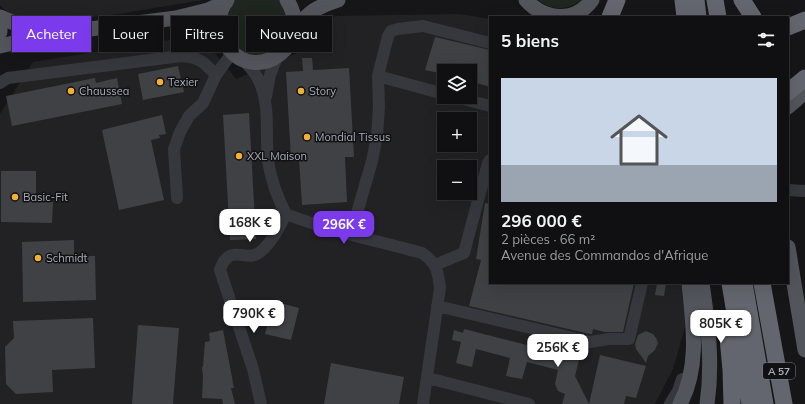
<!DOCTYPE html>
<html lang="fr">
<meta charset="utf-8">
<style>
body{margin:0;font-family:Mulish,sans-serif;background:#1e1e20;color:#f1f3f6;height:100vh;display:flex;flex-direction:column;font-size:15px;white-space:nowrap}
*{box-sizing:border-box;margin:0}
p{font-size:13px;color:#9c9d9f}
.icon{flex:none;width:22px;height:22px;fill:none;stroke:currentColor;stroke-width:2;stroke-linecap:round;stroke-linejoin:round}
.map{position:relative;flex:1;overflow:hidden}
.details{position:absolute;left:489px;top:16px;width:300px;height:268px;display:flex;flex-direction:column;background:#101012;border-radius:0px;box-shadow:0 4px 16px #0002,0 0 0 1px #303032}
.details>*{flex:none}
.hud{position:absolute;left:12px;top:16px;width:380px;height:36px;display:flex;gap:8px}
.tools{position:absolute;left:437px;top:64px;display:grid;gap:8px}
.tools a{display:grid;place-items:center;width:40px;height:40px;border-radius:0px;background:#101012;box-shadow:0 4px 16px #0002,0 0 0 1px #303032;font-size:20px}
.price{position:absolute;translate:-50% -34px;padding:0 9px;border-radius:8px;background:#fff;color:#222;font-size:13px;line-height:26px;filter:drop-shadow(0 1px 2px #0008)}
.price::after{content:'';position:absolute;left:50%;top:24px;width:12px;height:9px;margin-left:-6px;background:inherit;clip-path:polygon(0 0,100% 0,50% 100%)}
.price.current{background:#7c3aed;color:#fff}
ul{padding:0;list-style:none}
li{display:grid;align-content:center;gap:8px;height:212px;padding:0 12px}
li+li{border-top:1px solid #303032}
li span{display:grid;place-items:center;height:124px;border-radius:0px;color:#555}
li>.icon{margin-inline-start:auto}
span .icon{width:72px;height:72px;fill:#fffc;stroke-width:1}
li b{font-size:17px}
h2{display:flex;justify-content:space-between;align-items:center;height:48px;padding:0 12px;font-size:17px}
.chip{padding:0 14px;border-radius:0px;background:#101012;box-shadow:0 4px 16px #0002,0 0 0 1px #303032;font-size:14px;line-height:36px}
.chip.current{background:#7c3aed;color:#fff}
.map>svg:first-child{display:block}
.built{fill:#222225;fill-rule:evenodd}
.green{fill:#1e261f}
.building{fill:#404145}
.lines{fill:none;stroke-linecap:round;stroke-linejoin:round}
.minor{stroke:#37383d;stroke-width:12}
.major{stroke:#53555c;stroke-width:15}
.highway{stroke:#63666e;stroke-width:17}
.poi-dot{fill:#f2b134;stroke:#111113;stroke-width:1.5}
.labels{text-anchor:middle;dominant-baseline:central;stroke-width:3;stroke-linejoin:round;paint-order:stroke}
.shield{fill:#111113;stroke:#7b7e86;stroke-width:1}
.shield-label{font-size:10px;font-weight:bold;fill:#a8adb8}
.poi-label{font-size:11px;fill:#a8adb8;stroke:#111113;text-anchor:start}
</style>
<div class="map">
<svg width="805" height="404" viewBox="0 0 805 404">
<rect width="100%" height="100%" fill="#161618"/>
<path class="built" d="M 0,0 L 203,0 L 118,14 L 58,21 L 27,21 L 6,11 L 0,5 Z
M 459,14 L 490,19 L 490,283 L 682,283 L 687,320 L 673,369 L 655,404 L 0,404 L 0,114 L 33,62 L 200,35 L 236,79 L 300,52 L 335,16 ZM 444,71 L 470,71 L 470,97 L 444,97 ZM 444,119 L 470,119 L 470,145 L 444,145 ZM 444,167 L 470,167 L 470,193 L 444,193 Z"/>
<path class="green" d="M 227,0 L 287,0 L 291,41 L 255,62 L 220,34 Z
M 538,0 L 581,0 C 567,11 552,11 538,0 Z"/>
<path class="building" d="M 435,37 L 490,50 L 490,87 L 470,81 L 470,71 L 444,71 L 444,74 L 425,70 Z
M 302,58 L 312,58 L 313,70 L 349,68 L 354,157 L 345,157 L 347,202 L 302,205 L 299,159 L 291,159 L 286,72 L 303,71 Z
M 178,66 L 184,92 L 143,100 L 138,74 Z
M 95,78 L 96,83 L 117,78 L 122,104 L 12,126 L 6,96 Z
M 249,113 L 256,239 L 230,240 L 223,115 Z
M 162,115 L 166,134 L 159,135 L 160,138 L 151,140 L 164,200 L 119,210 L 102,130 Z
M 1,171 L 36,171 L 36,202 L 53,202 L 52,223 L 1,222 Z
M 485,203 L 490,204 L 490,283 L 634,283 L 623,332 L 605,332 L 593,329 L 592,334 L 590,334 L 469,306 L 481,260 L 476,259 Z
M 74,240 L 74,256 L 95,256 L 96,300 L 23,302 L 22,242 Z
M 657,283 L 666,283 L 664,296 L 655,295 Z
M 273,301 L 299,308 L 291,340 L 265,334 Z
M 93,318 L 95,368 L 52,370 L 53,392 L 16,394 L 6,384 L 5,347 L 14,338 L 13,321 Z
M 138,325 L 179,328 L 173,404 L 132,404 Z
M 464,329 L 562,354 L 562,352 L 580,356 L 575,376 L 589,404 L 600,355 L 646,366 L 636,398 L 626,396 L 624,404 L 562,404 L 565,394 L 558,391 L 555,384 L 558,370 L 527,362 L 522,379 L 506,376 L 510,358 L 476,349 L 472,367 L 456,363 L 461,342 L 452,340 L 454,330 L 463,333 Z
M 223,330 L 234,388 L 231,388 L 235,404 L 223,404 L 222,399 L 202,398 L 203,376 L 202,367 L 203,366 L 205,342 L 210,341 L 209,333 Z
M 646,331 L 653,334 L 656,338 L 658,343 L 655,350 L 648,356 L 646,363 L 636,349 L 635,344 L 638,335 Z
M 331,363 L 404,377 L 399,404 L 324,404 Z"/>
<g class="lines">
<path class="minor" d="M 243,60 C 249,66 255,72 258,79 C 271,104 265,134 268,161 C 271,180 277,197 286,214 C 330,231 377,241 422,253 C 437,263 438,271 440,288 L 423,404
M 378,76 L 444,94
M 0,83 L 8,78 L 181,56 C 199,57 204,62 216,75
M 266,97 L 270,75 L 277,57
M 456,97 L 490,106
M 788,190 L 805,191
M 177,198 L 174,149 L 180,132 L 189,116 L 203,103 L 216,75 L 232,53
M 351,234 L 372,161 L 377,136 L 379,107 L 378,76 L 388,36 L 391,31 L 398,29 L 423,26 L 490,43
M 435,265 L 464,253 L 488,163 L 490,160
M 437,306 L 590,342 L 609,339 L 629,339 L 642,283
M 428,378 L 529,404
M 261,404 L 253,369 L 220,270 C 230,241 246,264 260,252 C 272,243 279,227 286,214
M 670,404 L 678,391 L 682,379"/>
<path class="major" d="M 227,0 C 220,9 218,20 220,32 C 221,39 225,45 230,50 C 258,83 315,45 287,0
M 526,0 C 544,20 574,24 592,0
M 0,17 L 21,26 L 51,32
M 181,18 L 198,22 L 220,34
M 0,29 L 0,32
M 295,31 C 309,11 315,8 338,0
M 0,46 L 59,33 L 176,18 L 208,10 L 226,2
M 788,107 L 805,92
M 788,247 L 805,350
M 702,283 C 708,324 713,363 707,404
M 680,404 C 700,367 693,323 689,283"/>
<path class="highway" d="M 683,0 L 685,17
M 696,0 L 698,17
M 715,0 L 718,17
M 742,0 L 753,17
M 610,17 L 617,0
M 788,27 L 805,20
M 788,92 L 805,78
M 730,283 L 750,404
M 744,283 L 765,404
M 762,283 L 784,404
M 727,327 L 731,370 L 732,404"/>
</g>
<g class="poi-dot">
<circle cx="160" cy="82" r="4"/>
<circle cx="71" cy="91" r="4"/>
<circle cx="301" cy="91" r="4"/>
<circle cx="307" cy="137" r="4"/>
<circle cx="239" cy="156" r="4"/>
<circle cx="15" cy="197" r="4"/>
<circle cx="38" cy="258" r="4"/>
</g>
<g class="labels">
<rect class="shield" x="763" y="363" width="32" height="16" rx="3"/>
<g class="shield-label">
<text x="779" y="371">A 57</text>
</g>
<g class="poi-label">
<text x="168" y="82">Texier</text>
<text x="79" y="91">Chaussea</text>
<text x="309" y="91">Story</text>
<text x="315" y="137">Mondial Tissus</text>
<text x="247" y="156">XXL Maison</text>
<text x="23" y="197">Basic-Fit</text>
<text x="46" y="258">Schmidt</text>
</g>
</g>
</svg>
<div class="tools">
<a><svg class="icon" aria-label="layers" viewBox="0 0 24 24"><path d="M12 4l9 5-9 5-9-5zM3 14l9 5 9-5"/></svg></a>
<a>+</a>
<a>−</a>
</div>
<b class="price" style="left:250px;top:243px">168K €</b>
<b class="price current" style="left:344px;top:245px">296K €</b>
<b class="price" style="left:254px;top:334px">790K €</b>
<b class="price" style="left:721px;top:344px">805K €</b>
<b class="price" style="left:558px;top:368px">256K €</b>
<div class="hud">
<a class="chip current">Acheter</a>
<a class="chip">Louer</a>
<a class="chip">Filtres</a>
<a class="chip">Nouveau</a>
</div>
<section class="details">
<h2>5 biens<svg class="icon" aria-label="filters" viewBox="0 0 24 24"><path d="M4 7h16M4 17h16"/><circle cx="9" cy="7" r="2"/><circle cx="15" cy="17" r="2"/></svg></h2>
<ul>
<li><span style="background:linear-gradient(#c9d6e8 70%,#9aa5b1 0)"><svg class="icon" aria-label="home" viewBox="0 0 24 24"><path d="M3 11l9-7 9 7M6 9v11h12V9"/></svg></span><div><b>296 000 €</b><p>2 pièces · 66 m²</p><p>Avenue des Commandos d'Afrique</p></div></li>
</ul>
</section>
</div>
